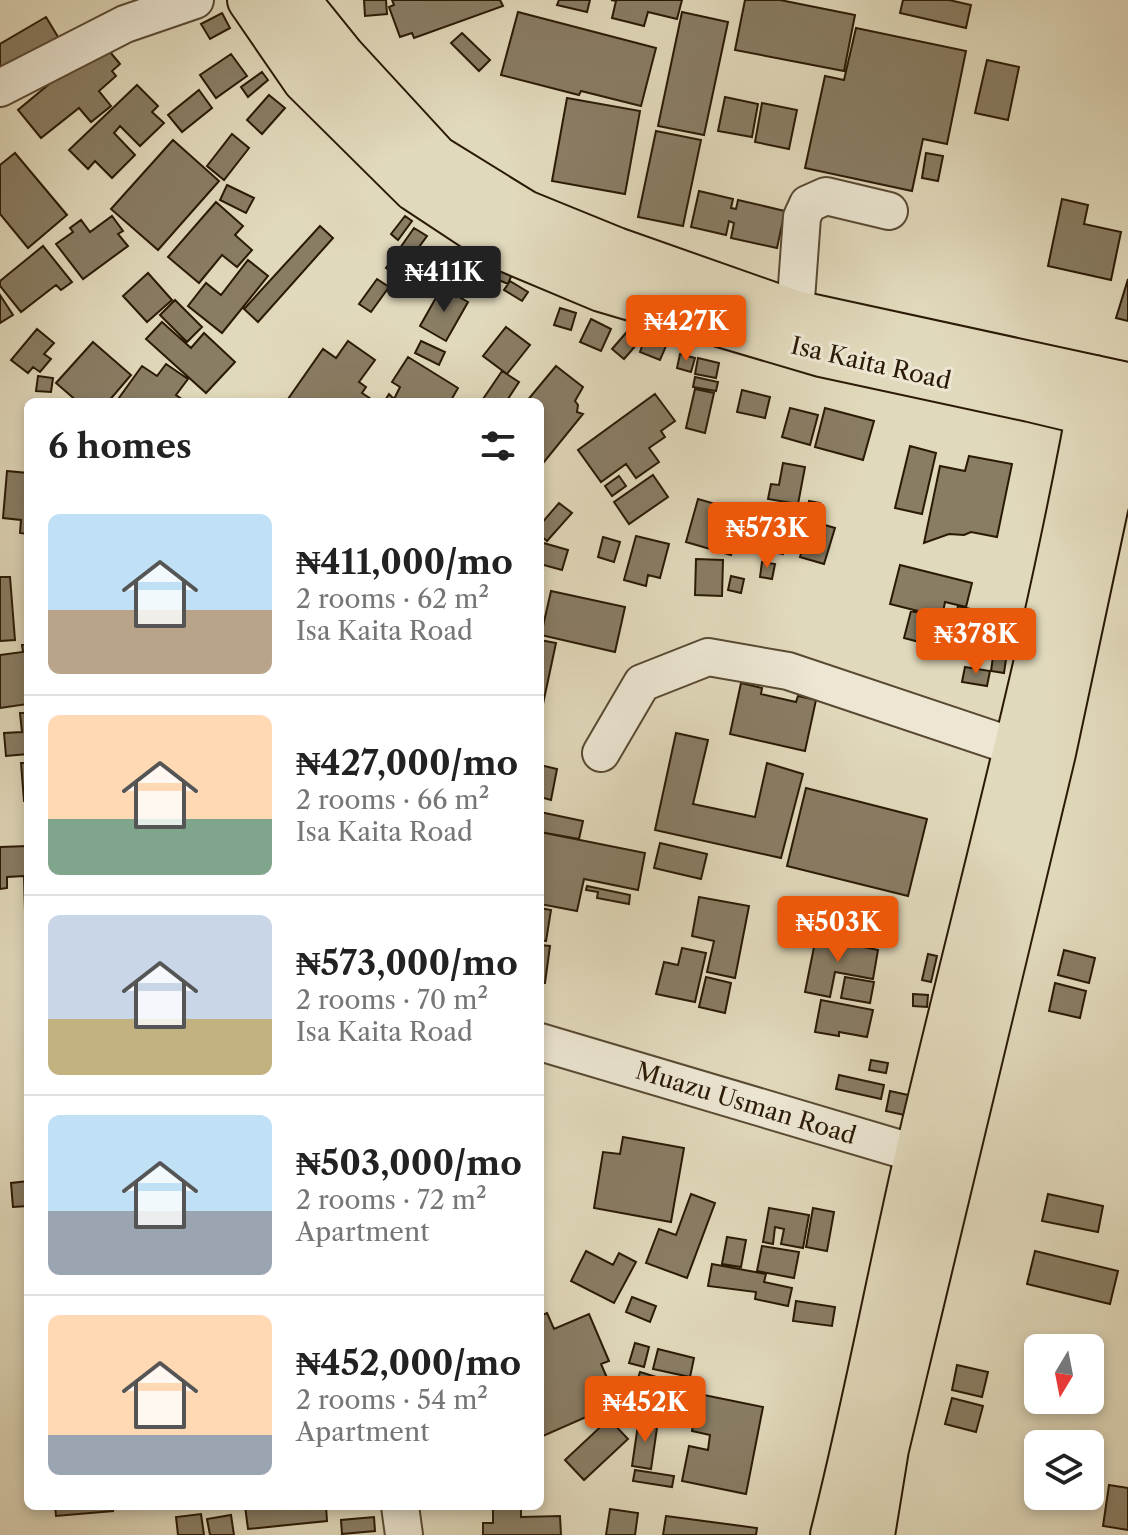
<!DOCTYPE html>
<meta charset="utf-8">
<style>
body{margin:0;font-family:"Libre Caslon Text",serif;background:#f2f2f2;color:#222;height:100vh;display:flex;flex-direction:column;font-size:30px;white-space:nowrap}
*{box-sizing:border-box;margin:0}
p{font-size:26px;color:#767676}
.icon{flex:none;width:44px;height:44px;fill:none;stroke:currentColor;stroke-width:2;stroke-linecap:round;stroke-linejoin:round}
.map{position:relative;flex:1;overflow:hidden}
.side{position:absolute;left:24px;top:398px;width:520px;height:1112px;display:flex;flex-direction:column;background:#fff;border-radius:12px;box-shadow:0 4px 12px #0003}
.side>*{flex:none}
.needle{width:52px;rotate:190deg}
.tools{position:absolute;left:1024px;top:1334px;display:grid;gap:16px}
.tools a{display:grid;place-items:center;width:80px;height:80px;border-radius:12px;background:#fff;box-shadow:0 4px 12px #0003;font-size:40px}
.price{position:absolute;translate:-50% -68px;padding:0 18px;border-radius:8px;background:#ea580c;color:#fff;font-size:26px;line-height:52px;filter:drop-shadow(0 2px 4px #0008)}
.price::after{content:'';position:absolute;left:50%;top:48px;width:24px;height:18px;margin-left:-12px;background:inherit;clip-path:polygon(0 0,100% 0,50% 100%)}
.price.selected{background:#222;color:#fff}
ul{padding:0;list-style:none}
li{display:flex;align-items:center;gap:24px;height:200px;padding:0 24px}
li+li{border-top:2px solid #e0e0e0}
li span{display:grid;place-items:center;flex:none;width:224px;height:160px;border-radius:12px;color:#555}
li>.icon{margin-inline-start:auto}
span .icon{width:96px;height:96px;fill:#fffc;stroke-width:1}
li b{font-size:34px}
h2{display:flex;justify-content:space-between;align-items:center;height:96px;padding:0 24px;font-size:34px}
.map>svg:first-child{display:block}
.building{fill:#897d64;stroke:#2a1a05;stroke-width:2}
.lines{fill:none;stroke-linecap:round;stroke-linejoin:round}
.minor-casing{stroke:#584a32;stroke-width:40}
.major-casing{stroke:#2a1a05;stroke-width:48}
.minor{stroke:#ece6d3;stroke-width:36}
.major{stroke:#e1d9bb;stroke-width:44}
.labels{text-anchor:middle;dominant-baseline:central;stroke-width:6;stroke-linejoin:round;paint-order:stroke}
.street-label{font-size:24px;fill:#2a1a05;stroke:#ece6d3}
</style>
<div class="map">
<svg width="1128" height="1535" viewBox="0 0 1128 1535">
<rect width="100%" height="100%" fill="#e1d9bb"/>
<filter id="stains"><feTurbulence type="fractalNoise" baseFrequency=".0025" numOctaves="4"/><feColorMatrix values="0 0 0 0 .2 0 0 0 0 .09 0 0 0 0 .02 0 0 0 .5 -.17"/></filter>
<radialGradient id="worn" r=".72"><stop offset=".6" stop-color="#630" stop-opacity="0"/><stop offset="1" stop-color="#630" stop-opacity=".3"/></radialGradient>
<path class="building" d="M 364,0 L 386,0 L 387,14 L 365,16 Z
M 392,0 L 500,0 L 503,6 L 414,38 L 412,33 L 400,37 L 389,7 L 394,5 Z
M 559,0 L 590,0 L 587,12 L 557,5 Z
M 611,0 L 682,0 L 677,19 L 648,12 L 644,26 L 612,18 L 616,1 Z
M 745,0 L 780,0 L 855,15 L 844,71 L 735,50 Z
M 903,0 L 949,0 L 971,5 L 966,28 L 900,13 Z
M 518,12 L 656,48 L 641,106 L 581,91 L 579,95 L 501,75 Z
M 682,12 L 728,22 L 704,135 L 658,126 Z
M 222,13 L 230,28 L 210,39 L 201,24 Z
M 46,17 L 61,42 L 0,78 L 0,44 Z
M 856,28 L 966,51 L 947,144 L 923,139 L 912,191 L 805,168 L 825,76 L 844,80 Z
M 462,33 L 490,60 L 479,71 L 451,43 Z
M 101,41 L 120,64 L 112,71 L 116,76 L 99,91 L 111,106 L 91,122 L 79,108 L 41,138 L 18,110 Z
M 231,54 L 247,76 L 216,98 L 200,75 Z
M 987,60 L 1019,67 L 1008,120 L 975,113 Z
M 262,72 L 268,80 L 248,97 L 241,87 Z
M 137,85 L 158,106 L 152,112 L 164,123 L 140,146 L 120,126 L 114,133 L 135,155 L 112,178 L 95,161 L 88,169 L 69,150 Z
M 199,90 L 212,108 L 182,132 L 168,115 Z
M 269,95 L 285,108 L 262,134 L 247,120 Z
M 725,97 L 758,104 L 752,137 L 718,131 Z
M 567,98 L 640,111 L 625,194 L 552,181 Z
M 762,103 L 797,110 L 789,149 L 755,142 Z
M 656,131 L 701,140 L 683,226 L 638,217 Z
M 232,134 L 249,148 L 224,180 L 207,166 Z
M 173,140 L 219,181 L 158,250 L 111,209 Z
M 15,153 L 67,215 L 28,248 L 0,214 L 0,165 Z
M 926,153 L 943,156 L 938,181 L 922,178 Z
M 227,185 L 254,198 L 246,213 L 220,200 Z
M 699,191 L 733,199 L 731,208 L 736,209 L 738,200 L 785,211 L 777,248 L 731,238 L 734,223 L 729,221 L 726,235 L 691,227 Z
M 1062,199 L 1088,205 L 1084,224 L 1121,232 L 1111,280 L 1048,266 Z
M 216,202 L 243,226 L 235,235 L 252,250 L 237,267 L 222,255 L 199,283 L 168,257 Z
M 112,216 L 123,231 L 118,234 L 128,246 L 83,279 L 56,244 L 73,232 L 70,228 L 81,220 L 90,232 Z
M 405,216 L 412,221 L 398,240 L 391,234 Z
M 320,226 L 333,238 L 258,322 L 244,309 Z
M 414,228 L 427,236 L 398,276 L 386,268 Z
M 43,246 L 72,282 L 61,290 L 56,285 L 21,312 L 0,286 L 0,281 Z
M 479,252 L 515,267 L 508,284 L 472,269 Z
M 454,255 L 473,267 L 458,289 L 439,277 Z
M 248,260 L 268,276 L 222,333 L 188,306 L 206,283 L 221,295 Z
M 148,273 L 172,300 L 147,322 L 123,296 Z
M 377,279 L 389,287 L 371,312 L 359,304 Z
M 1128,279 L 1128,321 L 1116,318 Z
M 510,281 L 528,292 L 522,301 L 504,290 Z
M 442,287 L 468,302 L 446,341 L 420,326 Z
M 0,295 L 13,315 L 0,323 Z
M 175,300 L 202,327 L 187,342 L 160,315 Z
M 560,308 L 576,313 L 571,330 L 554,325 Z
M 591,319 L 611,329 L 601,351 L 580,342 Z
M 162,322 L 191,348 L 204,333 L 235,362 L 206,393 L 146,339 Z
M 632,326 L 644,336 L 624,359 L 612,349 Z
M 506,327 L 530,345 L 507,374 L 483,356 Z
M 37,329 L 54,343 L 44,354 L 51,359 L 40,372 L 33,367 L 28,373 L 11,360 Z
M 645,338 L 666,346 L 660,360 L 640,352 Z
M 348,341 L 375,360 L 359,382 L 366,387 L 362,393 L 371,399 L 369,402 L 292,402 L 288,399 L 323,349 L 336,358 Z
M 421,341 L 445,352 L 439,365 L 415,353 Z
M 93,342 L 131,375 L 108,402 L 78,402 L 56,383 Z
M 680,354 L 695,358 L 691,372 L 677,368 Z
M 408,357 L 458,388 L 450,402 L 384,402 L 389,394 L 394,399 L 400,387 L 392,382 Z
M 698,358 L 719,363 L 716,378 L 695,374 Z
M 166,364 L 188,379 L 176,395 L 186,402 L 116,402 L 142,366 L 157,376 Z
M 556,366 L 583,387 L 575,401 L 578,405 L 577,412 L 583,414 L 540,467 L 540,402 L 526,402 Z
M 502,371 L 519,382 L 506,402 L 481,402 Z
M 38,376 L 53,378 L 51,392 L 36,391 Z
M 695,377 L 718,382 L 716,391 L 693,387 Z
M 695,389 L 714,393 L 705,433 L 686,428 Z
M 742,390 L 770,397 L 765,418 L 737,412 Z
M 655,394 L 675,421 L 661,431 L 665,437 L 649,448 L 659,462 L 636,478 L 626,464 L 601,482 L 578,450 Z
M 790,408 L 818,415 L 810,445 L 782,437 Z
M 825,408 L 874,421 L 863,460 L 815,447 Z
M 910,446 L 936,453 L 922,514 L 895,508 Z
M 969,456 L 1012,464 L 997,537 L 971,532 L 964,535 L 949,534 L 924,543 L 940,466 L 965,471 Z
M 783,463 L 805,467 L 798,504 L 768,499 L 771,484 L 779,485 Z
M 7,471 L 28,473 L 28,534 L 20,533 L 21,520 L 3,518 Z
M 653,475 L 668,497 L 629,524 L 614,502 Z
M 619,476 L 626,486 L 612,496 L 605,486 Z
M 698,499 L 743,512 L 731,555 L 686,542 Z
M 809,501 L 820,503 L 817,517 L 806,516 Z
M 559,503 L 572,513 L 547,541 L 540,535 L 540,525 Z
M 771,512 L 792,516 L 783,554 L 763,550 Z
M 811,521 L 835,528 L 824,564 L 800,557 Z
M 636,536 L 669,544 L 660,578 L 648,575 L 646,586 L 624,580 Z
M 603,537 L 620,542 L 614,562 L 598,557 Z
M 540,542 L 568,550 L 562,570 L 540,564 Z
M 696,559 L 723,560 L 722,596 L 695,595 Z
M 762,562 L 775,564 L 772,579 L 760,577 Z
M 900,565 L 972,583 L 966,607 L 945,602 L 942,617 L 890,604 Z
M 731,576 L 744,579 L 741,593 L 728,590 Z
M 0,577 L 10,577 L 15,640 L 0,641 Z
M 551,591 L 625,607 L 615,652 L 541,635 Z
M 958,606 L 987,613 L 982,635 L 989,636 L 984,659 L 904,638 L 911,611 L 954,622 Z
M 540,640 L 556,643 L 540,718 Z
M 22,645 L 28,645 L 28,704 L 0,708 L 0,655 L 23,652 Z
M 993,657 L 1006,659 L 1004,673 L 991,671 Z
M 965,667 L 990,671 L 987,686 L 962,682 Z
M 741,683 L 762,688 L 761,694 L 796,702 L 798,696 L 816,700 L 805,751 L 730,734 Z
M 20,713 L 28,713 L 28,754 L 6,756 L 4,733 L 22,732 Z
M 676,733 L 708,740 L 693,804 L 755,817 L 767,763 L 803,774 L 781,858 L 655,830 Z
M 21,763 L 28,763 L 28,801 L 24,801 Z
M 540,765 L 557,769 L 551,800 L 540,797 Z
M 806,788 L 927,819 L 908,896 L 787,866 Z
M 540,812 L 583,821 L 579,839 L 540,832 Z
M 540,832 L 645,853 L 638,890 L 584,879 L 577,911 L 540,904 Z
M 660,843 L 707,854 L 701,879 L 654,868 Z
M 28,846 L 28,911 L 25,911 L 24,876 L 7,877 L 7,888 L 0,889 L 0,847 Z
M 587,886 L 630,895 L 629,904 L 597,898 L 598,892 L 586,890 Z
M 699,897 L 749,906 L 735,978 L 707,972 L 714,941 L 692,936 Z
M 540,908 L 551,910 L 546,941 L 540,940 Z
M 816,937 L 878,950 L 873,979 L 835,972 L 830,997 L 805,992 Z
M 540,945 L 550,946 L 545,983 L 540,983 Z
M 682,948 L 706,953 L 695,1002 L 656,994 L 664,962 L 678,965 Z
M 1064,950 L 1095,958 L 1089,983 L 1058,975 Z
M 928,954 L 937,956 L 931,982 L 922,980 Z
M 706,977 L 731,983 L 725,1013 L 699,1007 Z
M 845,977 L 874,982 L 870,1003 L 841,998 Z
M 1055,983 L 1086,991 L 1080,1018 L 1049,1011 Z
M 913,994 L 928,995 L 927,1007 L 913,1006 Z
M 821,1000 L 873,1010 L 867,1037 L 839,1032 L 839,1036 L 815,1032 Z
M 871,1060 L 888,1063 L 886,1073 L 869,1070 Z
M 839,1075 L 884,1085 L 881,1099 L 836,1089 Z
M 890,1091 L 913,1096 L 909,1116 L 886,1111 Z
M 623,1137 L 684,1148 L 671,1222 L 594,1208 L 603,1152 L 620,1154 Z
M 28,1181 L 28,1206 L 13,1207 L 11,1183 Z
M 691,1194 L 715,1203 L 687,1278 L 646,1263 L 659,1229 L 676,1235 Z
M 1048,1194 L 1103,1206 L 1098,1232 L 1042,1221 Z
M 769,1208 L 809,1215 L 803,1248 L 781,1244 L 784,1229 L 775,1227 L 773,1244 L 763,1242 Z
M 813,1208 L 834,1212 L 827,1251 L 806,1247 Z
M 727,1237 L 746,1240 L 741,1267 L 722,1264 Z
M 762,1246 L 799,1252 L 794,1278 L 757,1271 Z
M 586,1251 L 613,1265 L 619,1253 L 636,1262 L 614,1303 L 571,1281 Z
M 1035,1251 L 1118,1271 L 1110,1304 L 1027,1284 Z
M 712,1264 L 766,1274 L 764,1282 L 792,1288 L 788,1306 L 755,1299 L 756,1292 L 708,1286 Z
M 632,1297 L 656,1306 L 650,1322 L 626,1312 Z
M 796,1301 L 835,1307 L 832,1326 L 793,1321 Z
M 547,1313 L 554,1329 L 589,1314 L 609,1361 L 601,1364 L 618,1403 L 543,1436 L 540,1430 L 540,1316 Z
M 635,1343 L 649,1347 L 644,1367 L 629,1363 Z
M 658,1349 L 694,1358 L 690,1377 L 653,1369 Z
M 957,1365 L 988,1372 L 982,1397 L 952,1390 Z
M 640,1372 L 669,1381 L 660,1409 L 631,1400 Z
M 699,1394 L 763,1407 L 746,1494 L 682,1481 L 689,1446 L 708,1450 L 710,1435 L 692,1431 Z
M 620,1397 L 630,1399 L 625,1421 L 615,1419 Z
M 952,1398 L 983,1406 L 976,1432 L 945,1424 Z
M 639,1418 L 658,1421 L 651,1469 L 632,1466 Z
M 609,1419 L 628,1439 L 584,1480 L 565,1460 Z
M 635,1470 L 674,1476 L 672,1487 L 633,1481 Z
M 1109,1485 L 1128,1488 L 1128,1530 L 1103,1526 Z
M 55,1506 L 112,1506 L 113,1511 L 56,1516 Z
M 245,1506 L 326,1506 L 327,1521 L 248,1529 Z
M 493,1506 L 521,1506 L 521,1517 L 560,1516 L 561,1535 L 483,1535 L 483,1523 L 493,1523 Z
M 610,1509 L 638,1513 L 635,1535 L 606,1535 Z
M 201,1514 L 204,1535 L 178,1535 L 176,1517 Z
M 231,1515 L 234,1535 L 210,1535 L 207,1519 Z
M 666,1516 L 757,1528 L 756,1535 L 663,1535 Z
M 374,1517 L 375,1531 L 342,1534 L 341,1520 Z"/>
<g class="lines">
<defs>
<path id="minor" d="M 0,88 L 125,24 L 195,0
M 795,313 L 802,217 L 808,204 L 826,196 L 889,211
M 601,753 L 642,683 L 708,657 L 788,671 L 1015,747
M 540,1042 L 941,1161
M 400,1506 L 404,1535"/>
<path id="major" d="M 250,0 L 305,80 L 415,189 L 506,249 L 601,289 L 821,354 L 1030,399 L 1118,420
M 297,0 L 343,57 L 436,158 L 525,213 L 616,250 L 795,313 L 1122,384
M 833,1535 C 869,1394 894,1251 928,1110 C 986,867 1052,624 1095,378
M 872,1535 L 886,1449 L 1053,753 L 1105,509 L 1128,416"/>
</defs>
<use href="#minor" class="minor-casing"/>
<use href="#major" class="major-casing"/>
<use href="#minor" class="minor"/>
<use href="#major" class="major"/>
</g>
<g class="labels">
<g class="street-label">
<text transform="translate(871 363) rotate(13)">Isa Kaita Road</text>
<text transform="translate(746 1103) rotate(17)">Muazu Usman Road</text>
</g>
</g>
<rect width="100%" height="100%" filter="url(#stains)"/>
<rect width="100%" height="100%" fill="url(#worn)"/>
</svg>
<div class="tools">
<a><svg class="needle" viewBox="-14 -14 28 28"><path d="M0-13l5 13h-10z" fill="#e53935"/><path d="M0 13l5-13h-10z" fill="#767676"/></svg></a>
<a><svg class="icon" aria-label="layers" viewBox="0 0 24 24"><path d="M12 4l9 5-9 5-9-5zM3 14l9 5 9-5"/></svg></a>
</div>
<b class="price selected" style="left:444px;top:314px">₦411K</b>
<b class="price" style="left:686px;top:363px">₦427K</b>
<b class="price" style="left:767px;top:570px">₦573K</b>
<b class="price" style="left:976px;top:676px">₦378K</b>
<b class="price" style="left:838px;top:964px">₦503K</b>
<b class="price" style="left:645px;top:1444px">₦452K</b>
<section class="side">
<h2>6 homes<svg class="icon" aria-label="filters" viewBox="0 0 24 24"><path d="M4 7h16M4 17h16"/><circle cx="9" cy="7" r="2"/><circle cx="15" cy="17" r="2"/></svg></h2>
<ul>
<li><span style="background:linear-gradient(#bfe0f5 60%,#b9a48a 0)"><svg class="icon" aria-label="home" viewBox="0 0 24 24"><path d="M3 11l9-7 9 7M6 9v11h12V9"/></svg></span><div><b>₦411,000/mo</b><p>2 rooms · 62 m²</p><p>Isa Kaita Road</p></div></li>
<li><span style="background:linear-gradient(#ffd9b3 65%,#7fa58c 0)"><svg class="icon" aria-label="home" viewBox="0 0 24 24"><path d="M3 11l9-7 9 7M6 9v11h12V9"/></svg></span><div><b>₦427,000/mo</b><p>2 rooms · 66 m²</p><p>Isa Kaita Road</p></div></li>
<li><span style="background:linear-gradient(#c9d6e8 65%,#c2b280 0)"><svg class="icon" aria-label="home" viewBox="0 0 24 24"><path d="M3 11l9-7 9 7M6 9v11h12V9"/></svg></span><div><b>₦573,000/mo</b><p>2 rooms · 70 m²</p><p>Isa Kaita Road</p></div></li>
<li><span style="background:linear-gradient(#bfe0f5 60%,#9aa5b1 0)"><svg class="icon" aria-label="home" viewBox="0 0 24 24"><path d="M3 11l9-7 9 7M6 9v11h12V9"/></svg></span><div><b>₦503,000/mo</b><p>2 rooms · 72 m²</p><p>Apartment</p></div></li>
<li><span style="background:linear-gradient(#ffd9b3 75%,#9aa5b1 0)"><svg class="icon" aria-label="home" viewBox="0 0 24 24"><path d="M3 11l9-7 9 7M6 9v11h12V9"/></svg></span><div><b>₦452,000/mo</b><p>2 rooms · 54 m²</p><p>Apartment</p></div></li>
</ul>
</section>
</div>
